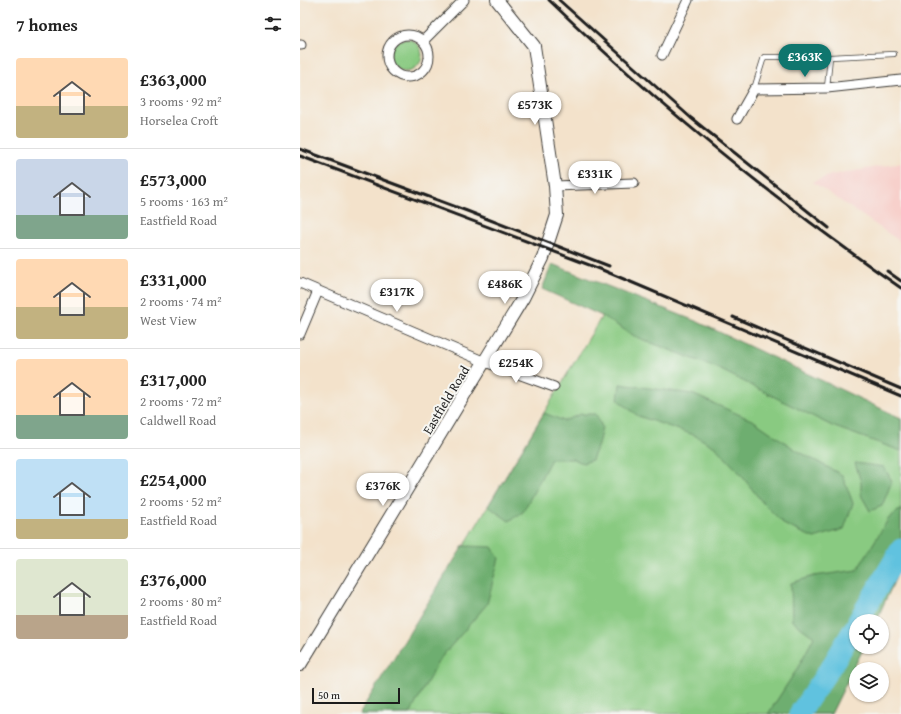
<!DOCTYPE html>
<meta charset="utf-8">
<style>
body{margin:0;font-family:"Gentium Book Plus",serif;background:#f2f2f2;color:#222;height:100vh;display:flex;flex-direction:column;font-size:15px;white-space:nowrap}
*{box-sizing:border-box;margin:0}
p{font-size:13px;color:#767676}
.icon{flex:none;width:22px;height:22px;fill:none;stroke:currentColor;stroke-width:2;stroke-linecap:round;stroke-linejoin:round}
.map{position:relative;flex:1;overflow:hidden}
.side{display:flex;flex-direction:column;background:#fff;width:300px}
.side>*{flex:none}
.fabs{position:absolute;left:549px;top:614px;display:grid;gap:8px}
.fabs a{display:grid;place-items:center;width:40px;height:40px;border-radius:50%;background:#fff;box-shadow:0 1px 3px #0004;font-size:20px}
.scale{position:absolute;left:12px;bottom:10px;width:88px;box-sizing:border-box;padding-left:4px;border:2px solid #1c1c1c;border-top:0;font-size:11px;line-height:14px;white-space:nowrap;color:#1c1c1c;-webkit-text-stroke:3px #f6f6f2;paint-order:stroke}
.price{position:absolute;translate:-50% -34px;padding:0 9px;border-radius:14px;background:#fff;color:#222;font-size:13px;line-height:26px;filter:drop-shadow(0 1px 2px #0008)}
.price::after{content:'';position:absolute;left:50%;top:24px;width:12px;height:9px;margin-left:-6px;background:inherit;clip-path:polygon(0 0,100% 0,50% 100%)}
.price.selected{background:#0f766e;color:#fff}
ul{padding:0;list-style:none}
li{display:flex;align-items:center;gap:12px;height:100px;padding:0 16px}
li+li{border-top:1px solid #e0e0e0}
li span{display:grid;place-items:center;flex:none;width:112px;height:80px;border-radius:4px;color:#555}
li>.icon{margin-inline-start:auto}
span .icon{width:48px;height:48px;fill:#fffc;stroke-width:1}
li b{font-size:17px}
h2{display:flex;justify-content:space-between;align-items:center;height:48px;padding:0 16px;font-size:17px}
main{display:flex;flex:1;min-height:0}
.map>svg:first-child{display:block}
.built{fill:#f7d0cb}
.green{fill:#89ca81;stroke:#52734e}
.forest{fill:#6eae6f;stroke:#456546}
.lines{fill:none;stroke-linecap:round;stroke-linejoin:round}
.river{stroke:#61c2df;stroke-width:21}
.service-casing{stroke:#3c3a36;stroke-width:6}
.minor-casing{stroke:#3c3a36;stroke-width:11}
.tertiary-casing{stroke:#3c3a36;stroke-width:14}
.service{stroke:#fff;stroke-width:4.5}
.minor{stroke:#fff;stroke-width:9}
.tertiary{stroke:#fff;stroke-width:12}
.rail{stroke:#1c1c1c;stroke-width:3}
.labels{text-anchor:middle;dominant-baseline:central;stroke-width:4;stroke-linejoin:round;paint-order:stroke}
.street-label{font-size:13px;fill:#1c1c1c;stroke:#f6f6f2}
</style>
<main>
<section class="side">
<h2>7 homes<svg class="icon" aria-label="filters" viewBox="0 0 24 24"><path d="M4 7h16M4 17h16"/><circle cx="9" cy="7" r="2"/><circle cx="15" cy="17" r="2"/></svg></h2>
<ul>
<li><span style="background:linear-gradient(#ffd9b3 60%,#c2b280 0)"><svg class="icon" aria-label="home" viewBox="0 0 24 24"><path d="M3 11l9-7 9 7M6 9v11h12V9"/></svg></span><div><b>£363,000</b><p>3 rooms · 92 m²</p><p>Horselea Croft</p></div></li>
<li><span style="background:linear-gradient(#c9d6e8 70%,#7fa58c 0)"><svg class="icon" aria-label="home" viewBox="0 0 24 24"><path d="M3 11l9-7 9 7M6 9v11h12V9"/></svg></span><div><b>£573,000</b><p>5 rooms · 163 m²</p><p>Eastfield Road</p></div></li>
<li><span style="background:linear-gradient(#ffd9b3 60%,#c2b280 0)"><svg class="icon" aria-label="home" viewBox="0 0 24 24"><path d="M3 11l9-7 9 7M6 9v11h12V9"/></svg></span><div><b>£331,000</b><p>2 rooms · 74 m²</p><p>West View</p></div></li>
<li><span style="background:linear-gradient(#ffd9b3 70%,#7fa58c 0)"><svg class="icon" aria-label="home" viewBox="0 0 24 24"><path d="M3 11l9-7 9 7M6 9v11h12V9"/></svg></span><div><b>£317,000</b><p>2 rooms · 72 m²</p><p>Caldwell Road</p></div></li>
<li><span style="background:linear-gradient(#bfe0f5 75%,#c2b280 0)"><svg class="icon" aria-label="home" viewBox="0 0 24 24"><path d="M3 11l9-7 9 7M6 9v11h12V9"/></svg></span><div><b>£254,000</b><p>2 rooms · 52 m²</p><p>Eastfield Road</p></div></li>
<li><span style="background:linear-gradient(#dfe7d0 70%,#b9a48a 0)"><svg class="icon" aria-label="home" viewBox="0 0 24 24"><path d="M3 11l9-7 9 7M6 9v11h12V9"/></svg></span><div><b>£376,000</b><p>2 rooms · 80 m²</p><p>Eastfield Road</p></div></li>
</ul>
</section>
<div class="map">
<svg width="601" height="714" viewBox="0 0 601 714">
<rect width="100%" height="100%" fill="#f6f6f2"/>
<filter id="ink" filterUnits="userSpaceOnUse"><feTurbulence type="fractalNoise" baseFrequency=".025" numOctaves="2"/><feDisplacementMap in="SourceGraphic" scale="8" xChannelSelector="R" yChannelSelector="G"/><feConvolveMatrix kernelMatrix="1 2 1 2 8 2 1 2 1" color-interpolation-filters="sRGB"/></filter>
<filter id="wash" filterUnits="userSpaceOnUse"><feTurbulence type="fractalNoise" baseFrequency=".012" numOctaves="4" result="noise"/><feDisplacementMap in="SourceGraphic" scale="16" xChannelSelector="R" yChannelSelector="G"/><feGaussianBlur stdDeviation="0.9" result="paint"/><feColorMatrix in="noise" values="0 0 0 0 0 0 0 0 0 0 0 0 0 0 0 0 0 1.4 0 .05"/><feComposite in="paint" operator="in"/></filter>
<g filter="url(#wash)">
<rect width="100%" height="100%" fill="#f3e2cb"/>
<path class="built" d="M 601,163 L 601,242 L 513,182 L 531,175 Z"/>
<path class="green" d="M90 55a16 16 0 1 1 32 0a16 16 0 1 1-32 0Z
M 302,316 L 601,418 L 601,566 L 576,621 L 556,621 L 556,647 L 564,647 L 531,714 L 59,714 L 104,646 Z"/>
<path class="forest" d="M 252,264 L 398,322 L 601,418 L 601,451 L 532,426 L 417,368 L 336,337 L 302,316 L 242,289 Z
M 320,384 L 392,394 L 454,421 L 496,450 L 542,475 L 553,503 L 544,529 L 514,538 L 485,525 L 462,502 L 438,471 L 415,447 L 394,435 L 338,416 L 318,400 Z
M 244,413 L 264,421 L 281,414 L 296,414 L 302,427 L 298,445 L 292,460 L 283,463 L 273,459 L 251,459 L 223,512 L 209,521 L 188,506 Z
M 555,463 L 584,467 L 592,481 L 582,506 L 570,511 L 561,495 L 561,482 Z
M 601,509 L 601,566 L 576,621 L 556,621 L 556,647 L 564,647 L 531,714 L 468,714 L 497,669 L 514,637 L 492,621 L 491,583 L 514,576 L 557,570 L 589,518 Z
M 163,546 L 192,547 L 199,558 L 187,604 L 139,660 L 110,714 L 59,714 Z"/>
<g class="lines">
<path class="river" d="M 558,621 L 601,549
M 499,714 L 534,662 L 556,625"/>
</g>
</g>
<g filter="url(#ink)">
<g class="lines">
<defs>
<path id="service" d="M 527,88 L 530,57 L 594,54
M 454,89 L 464,57 L 530,57"/>
<path id="minor" d="M87 56a21 21 0 1 1 42 0a21 21 0 1 1-42 0Z
M 123,41 L 164,0
M 0,45 L 1,45
M 362,55 L 388,0
M 437,119 L 454,89 L 527,88 L 601,80
M 255,186 L 334,183
M 0,283 L 185,362 L 254,387
M 0,334 L 18,291"/>
<path id="tertiary" d="M 0,665 L 223,298 L 243,258 L 257,215 L 255,186 L 234,46 L 197,0"/>
</defs>
<use href="#service" class="service-casing"/>
<use href="#minor" class="minor-casing"/>
<use href="#tertiary" class="tertiary-casing"/>
<use href="#service" class="service"/>
<use href="#minor" class="minor"/>
<use href="#tertiary" class="tertiary"/>
<path class="rail" d="M 249,0 C 358,105 477,202 601,288
M 259,0 L 391,118 L 529,228
M 0,149 L 167,211 L 309,266
M 0,156 L 300,269 L 601,396
M 587,271 L 601,281
M 433,317 L 601,389"/>
</g>
</g>
<g class="labels">
<g class="street-label">
<text transform="translate(146 400) rotate(-59)">Eastfield Road</text>
</g>
</g>
</svg>
<div class="fabs">
<a><svg class="icon" aria-label="locate" viewBox="0 0 24 24"><circle cx="12" cy="12" r="6"/><path d="M12 2v4M12 18v4M2 12h4M18 12h4"/></svg></a>
<a><svg class="icon" aria-label="layers" viewBox="0 0 24 24"><path d="M12 4l9 5-9 5-9-5zM3 14l9 5 9-5"/></svg></a>
</div>
<div class="scale">50 m</div>
<b class="price selected" style="left:505px;top:78px">£363K</b>
<b class="price" style="left:235px;top:126px">£573K</b>
<b class="price" style="left:295px;top:195px">£331K</b>
<b class="price" style="left:205px;top:305px">£486K</b>
<b class="price" style="left:97px;top:313px">£317K</b>
<b class="price" style="left:216px;top:384px">£254K</b>
<b class="price" style="left:83px;top:507px">£376K</b>
</div>
</main>
